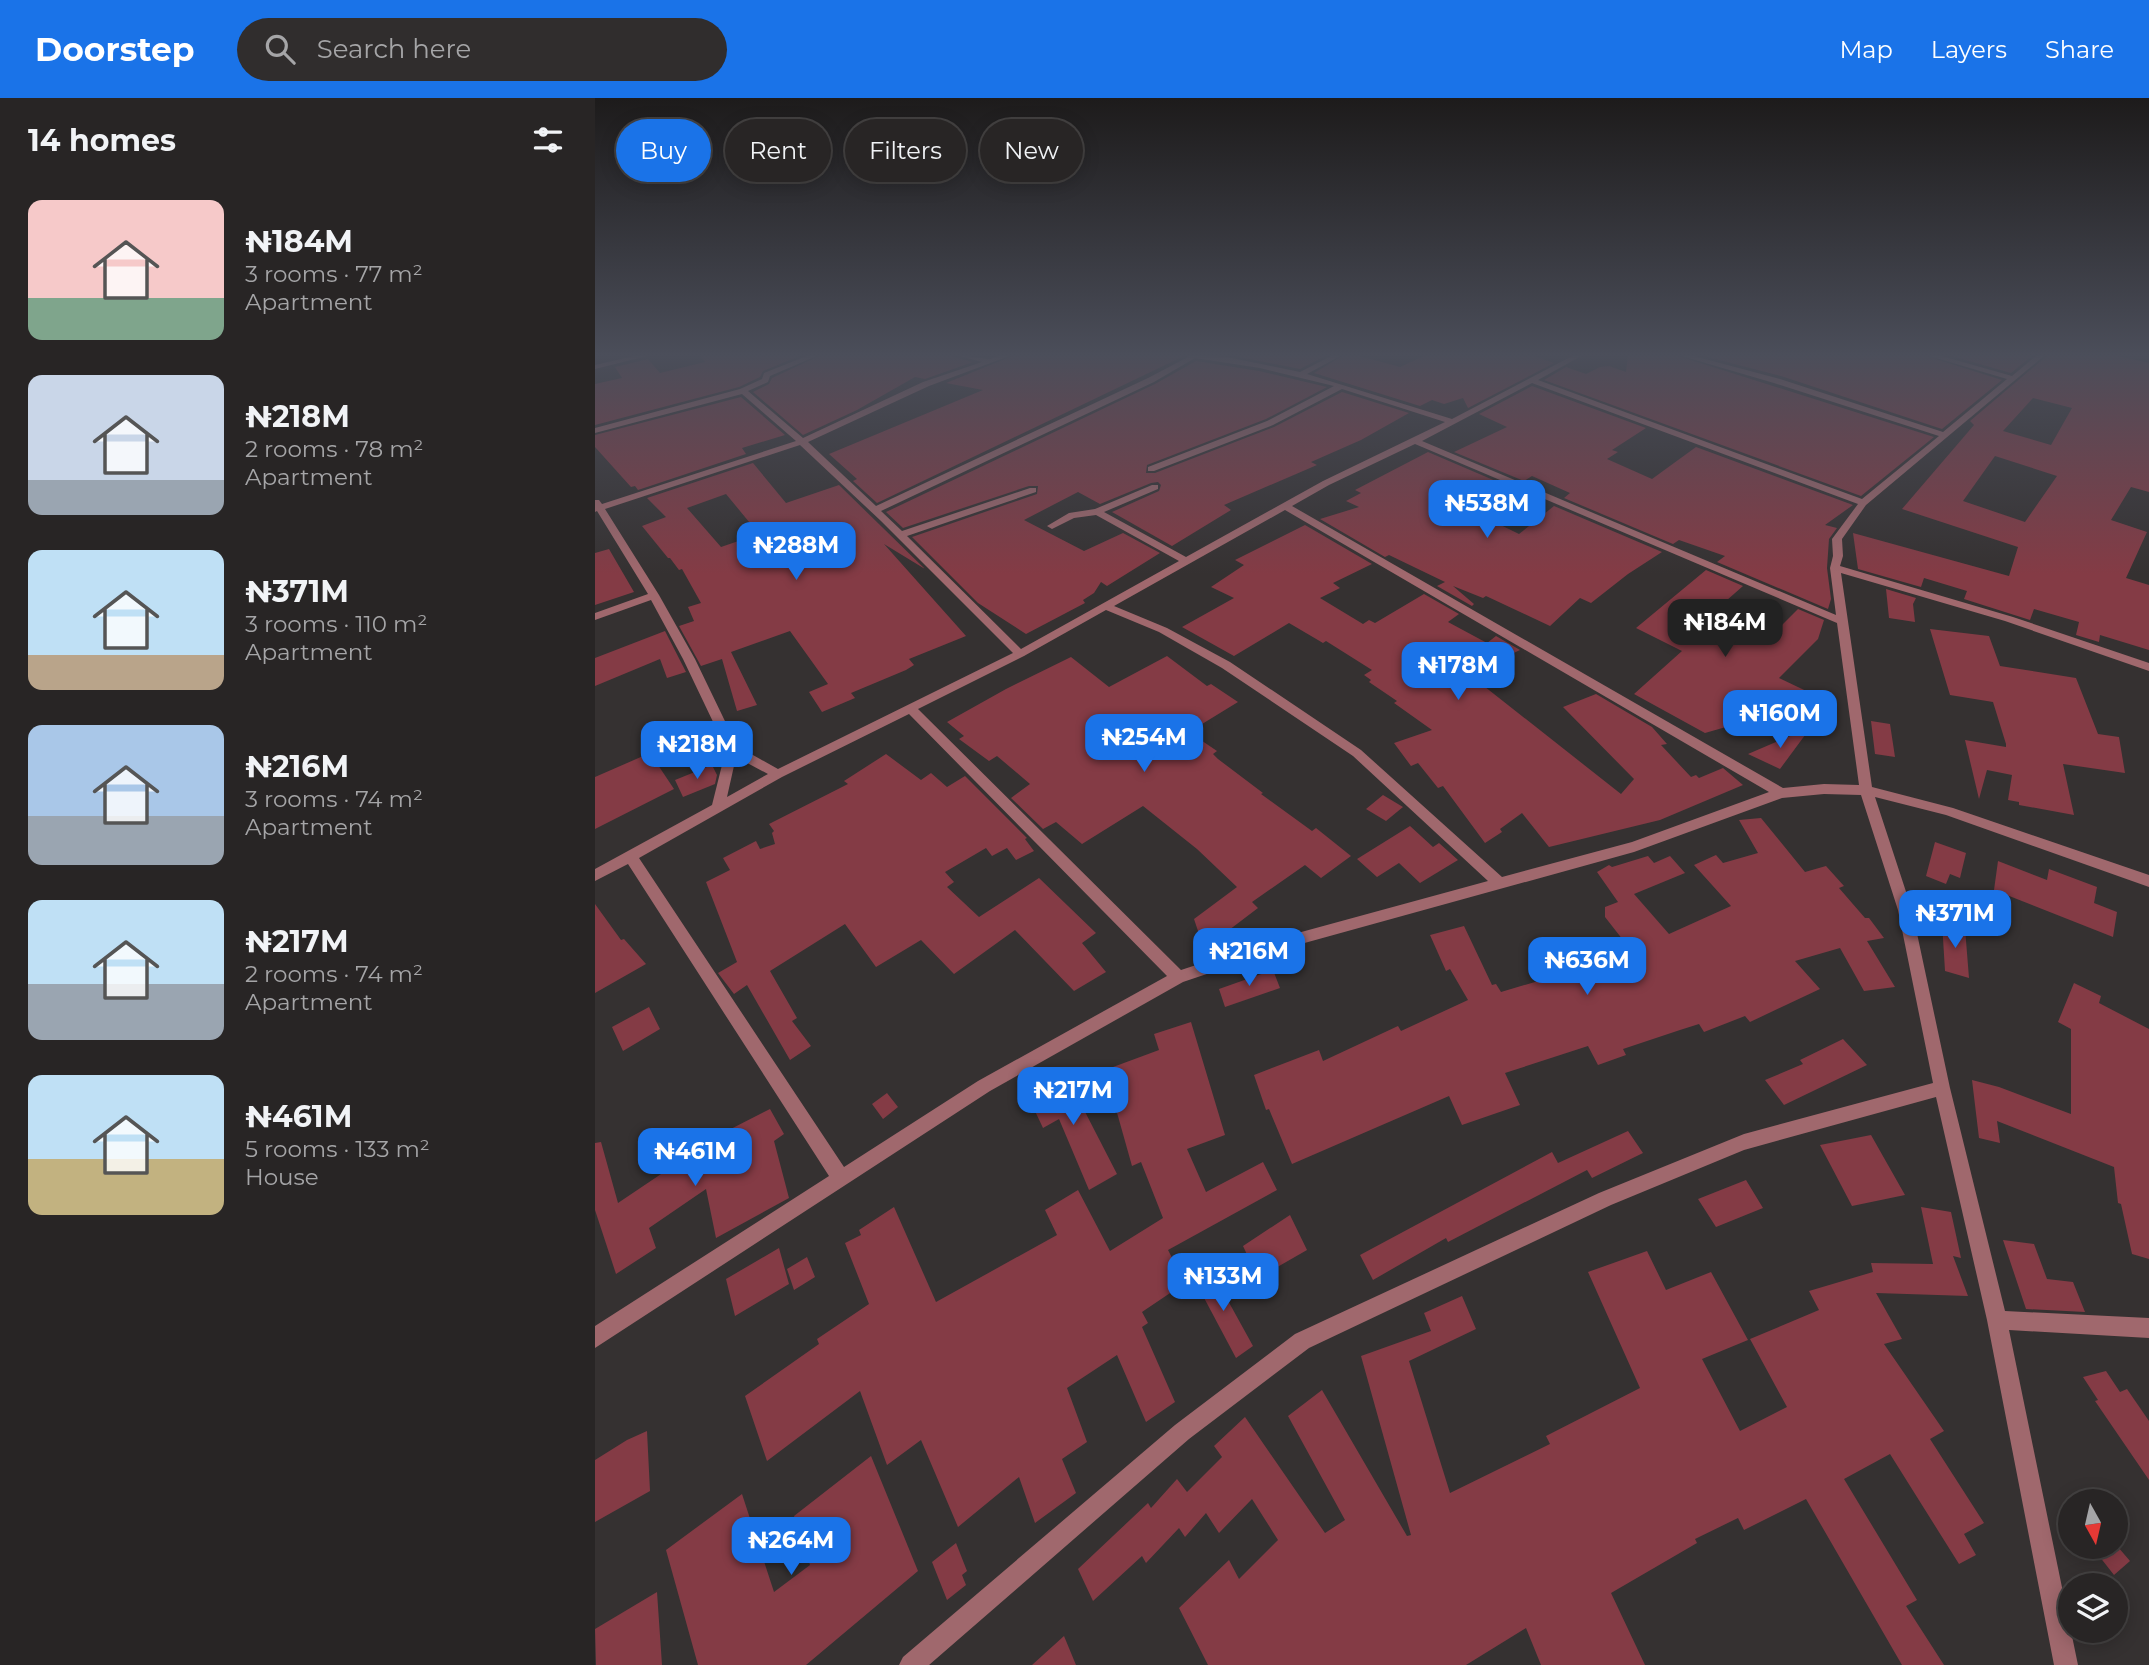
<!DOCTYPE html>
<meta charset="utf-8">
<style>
body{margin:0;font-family:Montserrat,sans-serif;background:#302d2d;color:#f1f3f6;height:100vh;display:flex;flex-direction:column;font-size:26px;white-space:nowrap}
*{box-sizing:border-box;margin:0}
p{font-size:23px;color:#a5a5a7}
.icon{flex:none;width:38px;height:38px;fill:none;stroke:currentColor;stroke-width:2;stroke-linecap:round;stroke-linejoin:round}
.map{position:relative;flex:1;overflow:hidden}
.details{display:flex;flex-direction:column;background:#282525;width:595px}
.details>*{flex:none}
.guide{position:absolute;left:21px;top:21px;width:665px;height:63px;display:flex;gap:14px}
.needle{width:46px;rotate:172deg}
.buttons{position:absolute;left:1463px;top:1391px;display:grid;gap:14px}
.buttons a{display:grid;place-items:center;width:70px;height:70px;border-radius:50%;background:#282525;box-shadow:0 4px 18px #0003,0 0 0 2px #444242;font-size:35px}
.price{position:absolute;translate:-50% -60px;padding:0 16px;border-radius:14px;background:#1a73e8;color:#fff;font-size:23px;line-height:46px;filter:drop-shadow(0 2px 4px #0008)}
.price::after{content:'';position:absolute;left:50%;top:42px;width:21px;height:16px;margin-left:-10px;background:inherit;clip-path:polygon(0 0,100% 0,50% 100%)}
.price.on{background:#222;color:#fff}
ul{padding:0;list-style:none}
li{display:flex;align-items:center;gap:21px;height:175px;padding:0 28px}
li span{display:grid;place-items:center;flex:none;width:196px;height:140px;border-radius:14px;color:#555}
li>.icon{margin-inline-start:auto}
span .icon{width:84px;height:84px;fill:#fffc;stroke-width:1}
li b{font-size:30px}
h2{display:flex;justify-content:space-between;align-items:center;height:84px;padding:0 28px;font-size:30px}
.chip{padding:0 24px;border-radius:32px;background:#282525;box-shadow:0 4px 18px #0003,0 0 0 2px #444242;font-size:24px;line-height:63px}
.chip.on{background:#1a73e8;color:#fff}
header{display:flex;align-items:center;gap:42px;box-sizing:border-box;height:98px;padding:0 35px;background:#1a73e8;color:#fff}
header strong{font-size:33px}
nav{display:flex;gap:38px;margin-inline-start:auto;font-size:24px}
.search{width:490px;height:63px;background:#302d2d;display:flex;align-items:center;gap:18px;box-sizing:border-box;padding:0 24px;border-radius:38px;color:#a5a5a7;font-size:26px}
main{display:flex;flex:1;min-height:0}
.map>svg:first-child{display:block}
.building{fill:#843b45;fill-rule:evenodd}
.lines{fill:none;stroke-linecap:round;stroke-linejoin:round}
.street{fill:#a0686d;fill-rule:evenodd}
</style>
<header>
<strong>Doorstep</strong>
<div class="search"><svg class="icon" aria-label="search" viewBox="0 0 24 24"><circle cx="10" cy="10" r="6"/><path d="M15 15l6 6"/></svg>Search here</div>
<nav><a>Map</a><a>Layers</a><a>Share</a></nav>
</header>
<main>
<section class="details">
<h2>14 homes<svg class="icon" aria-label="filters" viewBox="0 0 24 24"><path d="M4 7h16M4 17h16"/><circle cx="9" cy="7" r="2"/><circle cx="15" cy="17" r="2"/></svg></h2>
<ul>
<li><span style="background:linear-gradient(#f6c9c9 70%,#7fa58c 0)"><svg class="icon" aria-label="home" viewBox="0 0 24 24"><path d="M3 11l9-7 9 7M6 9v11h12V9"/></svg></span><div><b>₦184M</b><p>3 rooms · 77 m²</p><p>Apartment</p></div></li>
<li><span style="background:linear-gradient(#c9d6e8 75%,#9aa5b1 0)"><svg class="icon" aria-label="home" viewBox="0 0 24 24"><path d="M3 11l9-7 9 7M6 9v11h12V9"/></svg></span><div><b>₦218M</b><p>2 rooms · 78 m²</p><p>Apartment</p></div></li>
<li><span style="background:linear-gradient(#bfe0f5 75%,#b9a48a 0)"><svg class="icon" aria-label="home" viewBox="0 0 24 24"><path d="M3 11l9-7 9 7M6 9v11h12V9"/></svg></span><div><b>₦371M</b><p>3 rooms · 110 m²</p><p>Apartment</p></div></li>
<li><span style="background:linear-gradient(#a9c7e8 65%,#9aa5b1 0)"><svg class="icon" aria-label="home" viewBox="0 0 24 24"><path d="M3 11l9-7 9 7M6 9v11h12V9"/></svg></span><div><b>₦216M</b><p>3 rooms · 74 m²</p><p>Apartment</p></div></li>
<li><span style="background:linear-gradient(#bfe0f5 60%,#9aa5b1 0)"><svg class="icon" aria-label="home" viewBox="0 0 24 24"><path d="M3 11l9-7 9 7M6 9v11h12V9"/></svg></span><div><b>₦217M</b><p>2 rooms · 74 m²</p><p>Apartment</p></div></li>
<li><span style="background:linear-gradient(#bfe0f5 60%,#c2b280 0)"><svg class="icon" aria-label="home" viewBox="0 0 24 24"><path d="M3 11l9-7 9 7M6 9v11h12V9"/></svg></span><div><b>₦461M</b><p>5 rooms · 133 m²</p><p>House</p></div></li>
</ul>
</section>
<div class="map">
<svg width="1554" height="1567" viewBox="0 0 1554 1567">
<rect width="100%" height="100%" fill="#353131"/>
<path class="building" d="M 105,257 L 207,257 L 168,273 L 165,279 L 144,289 L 0,327 L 0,286 L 27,280 L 20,269 L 53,261 L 65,275 L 110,264 Z
M 226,257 L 352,257 L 378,264 L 330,281 L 320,279 L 262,312 L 208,337 L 158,294 L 174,286 L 177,280 Z
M 420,257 L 589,258 L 282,405 L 258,383 L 262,381 L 234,356 L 388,292 L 351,285 Z
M 635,257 L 732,257 L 705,271 Z
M 749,257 L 761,257 L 805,269 L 831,257 L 937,257 L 959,265 L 873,310 L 868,300 L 849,306 L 837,302 L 825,308 L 719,275 Z
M 1033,257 L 1080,257 L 1339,339 L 1266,398 L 949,282 L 971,269 L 991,276 L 1005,269 L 1014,268 L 1031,274 Z
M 1105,257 L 1328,257 L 1407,282 L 1347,331 L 1186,278 Z
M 1353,257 L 1438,257 L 1416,275 Z
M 1453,257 L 1519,257 L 1554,265 L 1554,394 L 1536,389 L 1516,422 L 1552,434 L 1531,480 L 1554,487 L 1554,552 L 1505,537 L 1504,544 L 1481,537 L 1484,524 L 1439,511 L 1435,522 L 1369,501 L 1372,493 L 1329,480 L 1326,489 L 1263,471 L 1258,435 L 1414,478 L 1423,449 L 1307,411 L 1379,327 L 1375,323 ZM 1438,300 L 1477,310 L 1456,347 L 1408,333 ZM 1400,358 L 1462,378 L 1430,424 L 1368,403 Z
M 601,263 L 664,273 L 732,289 L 671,321 L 552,367 L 551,375 L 560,375 L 679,329 L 747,294 L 814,315 L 766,342 L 716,364 L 722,367 L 629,407 L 636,412 L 577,448 L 517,414 L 564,393 L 566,387 L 563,384 L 556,385 L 505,406 L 483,394 L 429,422 L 489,453 L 528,435 L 565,455 L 512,488 L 506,484 L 499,495 L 488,502 L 490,505 L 431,536 L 383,505 L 317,439 L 442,396 L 443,388 L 434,388 L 308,430 L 291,414 L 560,286 Z
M 937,288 L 1051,330 L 1017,352 L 1023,354 L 1012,361 L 1057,381 L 1101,349 L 1258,407 L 1230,427 L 1242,430 L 1234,441 L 1232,470 L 1236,501 L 1233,511 L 1122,464 L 1130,458 L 1084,442 L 1078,446 L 969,400 L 975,395 L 937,378 L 929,383 L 859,354 L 912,329 L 884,316 Z
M 146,299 L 190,337 L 147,350 L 151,356 L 43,392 L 40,388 L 36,389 L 0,349 L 0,337 Z
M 833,354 L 917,390 L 877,413 L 924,436 L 959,408 L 1067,454 L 1033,476 L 996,505 L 985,500 L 955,528 L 891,498 L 888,500 L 858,488 L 879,506 L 877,508 L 842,488 L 850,484 L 794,457 L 790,459 L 725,421 L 764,409 L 751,403 L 766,395 L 760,392 Z
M 158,365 L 191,405 L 244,387 L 330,471 L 289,446 L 371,538 L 314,561 L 319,567 L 311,572 L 256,595 L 260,600 L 227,614 L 214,594 L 233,586 L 195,533 L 136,554 L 162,607 L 142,613 L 127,561 L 106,568 L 84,528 L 99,523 L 93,509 L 106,505 L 87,471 L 84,472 L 75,460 L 73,460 L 47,428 L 71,419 L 52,400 ZM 131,396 L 164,436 L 126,449 L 92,410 Z
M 710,427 L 777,466 L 738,485 L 745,490 L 725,500 L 768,526 L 774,522 L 780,525 L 829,496 L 864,516 L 853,524 L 892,545 L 901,538 L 925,552 L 879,574 L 885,578 L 880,581 L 1026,696 L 1039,681 L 968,609 L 1001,596 L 1057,629 L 1072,646 L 1066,647 L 1096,679 L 1101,677 L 1104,680 L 1128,670 L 1148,687 L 1065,722 L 954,749 L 927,715 L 905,731 L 907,734 L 890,745 L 848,688 L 843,690 L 823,665 L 816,668 L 799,645 L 837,632 L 799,605 L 802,603 L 774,584 L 776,582 L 769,577 L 777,572 L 731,543 L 728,545 L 694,525 L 639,558 L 587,529 L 639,500 L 616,489 L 649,467 L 640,462 Z
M 14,451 L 39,494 L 0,507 L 0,455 Z
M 1111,472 L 1148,488 L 1123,510 L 1179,535 L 1203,511 L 1229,522 L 1223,541 L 1184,580 L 1228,601 L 1110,635 L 1039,596 L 1087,553 L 1041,530 Z
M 1291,491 L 1321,500 L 1318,506 L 1320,524 L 1294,520 Z
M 1335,531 L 1394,538 L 1405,568 L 1481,580 L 1503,636 L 1524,639 L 1530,675 L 1468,666 L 1479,717 L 1424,707 L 1424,704 L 1413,702 L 1417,677 L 1392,672 L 1384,701 L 1370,642 L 1411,649 L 1411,646 L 1398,604 L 1355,597 Z
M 70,533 L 91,574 L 72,580 L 65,561 L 0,588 L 0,560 Z
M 572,558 L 612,588 L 616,586 L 643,604 L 594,634 L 622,653 L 618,656 L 623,661 L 668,695 L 666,696 L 717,733 L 721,730 L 756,758 L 726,780 L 710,767 L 657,804 L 663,810 L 609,851 L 599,821 L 642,789 L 602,751 L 548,708 L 487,746 L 461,724 L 448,731 L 416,700 L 435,686 L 402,658 L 394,663 L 364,641 L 369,638 L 352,624 L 411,591 L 476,559 L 514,589 Z
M 1276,623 L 1295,626 L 1300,659 L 1280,656 Z
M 1216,629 L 1185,671 L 1153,656 Z
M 55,655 L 79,691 L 0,731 L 0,679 Z
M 291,656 L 326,682 L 336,675 L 352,689 L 370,678 L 432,740 L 430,741 L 439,753 L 421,762 L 412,750 L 397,758 L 391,750 L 350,774 L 359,784 L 352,789 L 384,819 L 444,780 L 501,835 L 487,845 L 511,874 L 479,893 L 420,832 L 359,876 L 326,842 L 281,869 L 250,826 L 175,873 L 202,920 L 197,923 L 216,948 L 195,962 L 152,887 L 139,896 L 123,875 L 142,864 L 111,784 L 135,772 L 128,760 L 161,743 L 165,751 L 180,746 L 177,735 L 179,733 L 174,726 L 253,686 L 249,683 Z
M 117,667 L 122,677 L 120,686 L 88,699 L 80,682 Z
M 788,697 L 808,709 L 791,723 L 771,711 Z
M 1166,720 L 1210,774 L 1231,768 L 1249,788 L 1244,790 L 1270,820 L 1274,820 L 1289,840 L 1272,843 L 1300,889 L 1269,893 L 1245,850 L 1200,863 L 1225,891 L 1155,924 L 1150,918 L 1109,934 L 1104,926 L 1085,932 L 1028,951 L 1031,957 L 1003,967 L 993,948 L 910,975 L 925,1007 L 867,1027 L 854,998 L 697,1066 L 674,1011 L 671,1012 L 659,977 L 724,952 L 728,963 L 803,928 L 806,933 L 873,902 L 855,871 L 851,873 L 835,837 L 869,828 L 897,887 L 901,886 L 906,894 L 950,881 L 937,860 L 981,844 L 989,856 L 1028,842 L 1010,819 L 1010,809 L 1023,804 L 1002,774 L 1014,767 L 1017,769 L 1053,758 L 1059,765 L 1075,758 L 1090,775 L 1039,796 L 1074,836 L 1136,808 L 1099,767 L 1121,757 L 1128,765 L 1163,755 L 1144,722 Z
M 815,728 L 838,749 L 844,745 L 863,762 L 825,785 L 804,765 L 782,779 L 762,761 Z
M 1340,744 L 1371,755 L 1365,780 L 1355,776 L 1351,786 L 1331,778 Z
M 1403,763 L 1452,782 L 1454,771 L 1502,789 L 1499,805 L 1522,814 L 1518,839 L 1399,792 Z
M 0,806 L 26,842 L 29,841 L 51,866 L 0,895 Z
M 1347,824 L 1370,830 L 1374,880 L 1350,873 Z
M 678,872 L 685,890 L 630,909 L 624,891 Z
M 1479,885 L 1506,898 L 1504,905 L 1554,931 L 1554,1161 L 1537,1156 L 1526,1106 L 1523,1105 L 1519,1069 L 1402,1023 L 1405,1045 L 1384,1040 L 1377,982 L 1404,989 L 1476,1016 L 1476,931 L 1463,924 Z
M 54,909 L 65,931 L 28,953 L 17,929 Z
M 596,924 L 630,1037 L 592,1051 L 611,1094 L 668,1064 L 682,1092 L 573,1152 L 590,1185 L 547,1214 L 553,1225 L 547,1229 L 580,1304 L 551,1324 L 522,1257 L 472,1290 L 492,1344 L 467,1361 L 481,1395 L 440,1425 L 424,1379 L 363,1429 L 326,1342 L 292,1367 L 265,1293 L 172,1363 L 150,1298 L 224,1246 L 222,1241 L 274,1206 L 250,1145 L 266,1137 L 264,1132 L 299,1109 L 341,1204 L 462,1137 L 450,1112 L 483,1092 L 515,1153 L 568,1120 L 546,1064 L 537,1068 L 510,972 L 564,952 L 559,936 Z
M 1248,941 L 1272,967 L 1189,1007 L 1170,982 L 1208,966 L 1205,962 Z
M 469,973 L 522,1076 L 494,1092 L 464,1021 L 448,1030 L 431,994 Z
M 292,995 L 303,1009 L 288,1021 L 277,1006 Z
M 175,1011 L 189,1036 L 179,1043 L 194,1100 L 121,1140 L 111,1091 L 54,1130 L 61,1150 L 21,1176 L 0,1112 L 0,1045 L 6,1044 L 23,1105 L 124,1037 Z
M 1033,1033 L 1048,1055 L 997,1080 L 992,1072 L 853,1144 L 851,1140 L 778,1182 L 765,1157 L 957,1054 L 963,1065 Z
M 1276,1037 L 1310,1097 L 1257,1108 L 1225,1047 Z
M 1151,1082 L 1168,1110 L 1121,1129 L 1103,1101 Z
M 1326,1109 L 1356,1114 L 1366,1160 L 1358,1158 L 1373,1198 L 1281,1195 L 1307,1241 L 1289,1246 L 1349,1333 L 1335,1341 L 1389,1425 L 1369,1436 L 1381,1457 L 1364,1466 L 1295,1356 L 1249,1381 L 1322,1502 L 1311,1508 L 1349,1567 L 1307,1567 L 1211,1401 L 1149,1432 L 1143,1420 L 1100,1441 L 1102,1445 L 1016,1495 L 1050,1567 L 946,1567 L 931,1530 L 871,1567 L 613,1567 L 584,1510 L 634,1462 L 644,1481 L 683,1442 L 657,1401 L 624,1435 L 611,1415 L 590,1439 L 584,1430 L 551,1465 L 547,1458 L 498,1503 L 483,1471 L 553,1405 L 556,1410 L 582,1381 L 592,1394 L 627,1359 L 619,1348 L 650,1319 L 730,1435 L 750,1422 L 693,1318 L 727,1292 L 812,1438 L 816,1437 L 766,1258 L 836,1233 L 829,1215 L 867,1198 L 881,1231 L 814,1263 L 855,1395 L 955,1346 L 951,1338 L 1045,1290 L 993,1174 L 1052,1153 L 1071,1192 L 1116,1174 L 1153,1242 L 1107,1261 L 1145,1333 L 1192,1309 L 1155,1241 L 1224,1212 L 1214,1193 L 1278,1174 L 1276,1165 L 1338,1166 Z
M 695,1117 L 712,1152 L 663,1180 L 648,1148 Z
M 1408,1142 L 1439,1146 L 1452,1181 L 1478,1184 L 1490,1214 L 1431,1211 Z
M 184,1150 L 194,1186 L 140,1218 L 131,1181 Z
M 212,1159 L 220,1179 L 199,1192 L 192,1171 Z
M 615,1170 L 658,1248 L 641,1260 L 599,1181 Z
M 1511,1273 L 1525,1294 L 1532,1291 L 1554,1323 L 1554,1382 L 1500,1303 L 1503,1302 L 1488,1279 Z
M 52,1333 L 55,1393 L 0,1424 L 0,1362 L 32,1342 Z
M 276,1358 L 323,1473 L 211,1567 L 103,1567 L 71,1452 L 147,1396 L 179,1494 L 215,1467 L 199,1418 Z
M 361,1445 L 372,1473 L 367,1477 L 371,1487 L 352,1502 L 337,1464 Z
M 1497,1449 L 1523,1449 L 1535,1463 L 1519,1477 Z
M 62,1494 L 67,1567 L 1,1567 L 0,1531 Z
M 469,1538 L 481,1567 L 437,1567 Z"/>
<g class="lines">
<path class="street" d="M 43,257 L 56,257 L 0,271 L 0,267 Z
M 214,257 L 224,257 L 175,278 L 173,284 L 153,293 L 208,340 L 328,284 L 387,264 L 361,257 L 395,261 L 406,257 L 417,257 L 334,288 L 213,344 L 281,408 L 553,280 L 593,259 L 591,257 L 632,259 L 705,274 L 738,257 L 747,257 L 712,276 L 857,321 L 979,257 L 988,257 L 943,282 L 1267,401 L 1344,338 L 1179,285 L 1083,257 L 1095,257 L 1185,281 L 1348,334 L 1412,281 L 1331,257 L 1343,257 L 1417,278 L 1442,257 L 1450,257 L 1271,407 L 1247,441 L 1248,458 L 1245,468 L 1418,519 L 1554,565 L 1554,573 L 1410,523 L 1246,475 L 1277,689 L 1358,710 L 1554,777 L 1554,789 L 1351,717 L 1280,699 L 1317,812 L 1355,990 L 1410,1213 L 1554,1220 L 1554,1240 L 1414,1232 L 1483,1567 L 1459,1567 L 1392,1222 L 1341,999 L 1149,1052 L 1016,1107 L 714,1250 L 594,1341 L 334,1567 L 304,1567 L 308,1559 L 580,1327 L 700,1236 L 1004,1095 L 1149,1036 L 1338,985 L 1303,812 L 1266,697 L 1229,696 L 1187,700 L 1039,754 L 677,854 L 588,884 L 395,993 L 0,1250 L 0,1228 L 234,1078 L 33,766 L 0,783 L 0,771 L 117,707 L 131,651 L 88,561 L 56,502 L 0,522 L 0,515 L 53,496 L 2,413 L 0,414 L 0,402 L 4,402 L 7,406 L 201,343 L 147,296 L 0,335 L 0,330 L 145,291 L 167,281 L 169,275 ZM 600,260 L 665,270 L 739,288 L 672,323 L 553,369 L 553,373 L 559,373 L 678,327 L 747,291 L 850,324 L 728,383 L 591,459 L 509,414 L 563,391 L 563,387 L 557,387 L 500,411 L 474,415 L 452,428 L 457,431 L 479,420 L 501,417 L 584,463 L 426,551 L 312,438 L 441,394 L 441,390 L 435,390 L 307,433 L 286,413 L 559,284 ZM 937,285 L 1263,406 L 1237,441 L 1238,458 L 1235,470 L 1241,517 L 827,343 ZM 820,346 L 1242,525 L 1264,687 L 1229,686 L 1188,690 L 697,408 L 734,387 ZM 205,347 L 286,423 L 418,555 L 183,671 L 142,648 L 100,561 L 64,497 L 10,411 ZM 690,412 L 1174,694 L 1037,744 L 907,779 L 766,652 L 635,564 L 572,530 L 519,508 ZM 511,512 L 564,534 L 627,570 L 758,658 L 893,783 L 677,842 L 586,872 L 323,611 L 429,558 ZM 314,616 L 572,878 L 383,983 L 249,1069 L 44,760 L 187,679 ZM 141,659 L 173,676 L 132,699 Z"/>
</g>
<linearGradient id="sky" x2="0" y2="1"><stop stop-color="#1d1b1b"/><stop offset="0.54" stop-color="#4b4e5a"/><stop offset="1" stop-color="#4b4e5a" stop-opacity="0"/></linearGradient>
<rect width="1554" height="476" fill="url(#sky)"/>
</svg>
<div class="buttons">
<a><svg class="needle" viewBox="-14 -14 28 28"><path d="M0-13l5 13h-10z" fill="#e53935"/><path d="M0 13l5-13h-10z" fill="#a5a5a7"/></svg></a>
<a><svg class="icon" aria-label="layers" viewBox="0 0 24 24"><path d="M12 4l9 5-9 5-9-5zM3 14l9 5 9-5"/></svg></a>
</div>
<b class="price" style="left:892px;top:442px">₦538M</b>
<b class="price" style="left:201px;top:484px">₦288M</b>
<b class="price on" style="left:1130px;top:561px">₦184M</b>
<b class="price" style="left:863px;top:604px">₦178M</b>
<b class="price" style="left:1185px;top:652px">₦160M</b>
<b class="price" style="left:549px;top:676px">₦254M</b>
<b class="price" style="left:102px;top:683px">₦218M</b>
<b class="price" style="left:1360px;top:852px">₦371M</b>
<b class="price" style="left:654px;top:890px">₦216M</b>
<b class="price" style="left:992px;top:899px">₦636M</b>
<b class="price" style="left:478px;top:1029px">₦217M</b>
<b class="price" style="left:100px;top:1090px">₦461M</b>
<b class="price" style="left:628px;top:1215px">₦133M</b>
<b class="price" style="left:196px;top:1479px">₦264M</b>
<div class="guide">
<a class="chip on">Buy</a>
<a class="chip">Rent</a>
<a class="chip">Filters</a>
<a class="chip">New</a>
</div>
</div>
</main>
